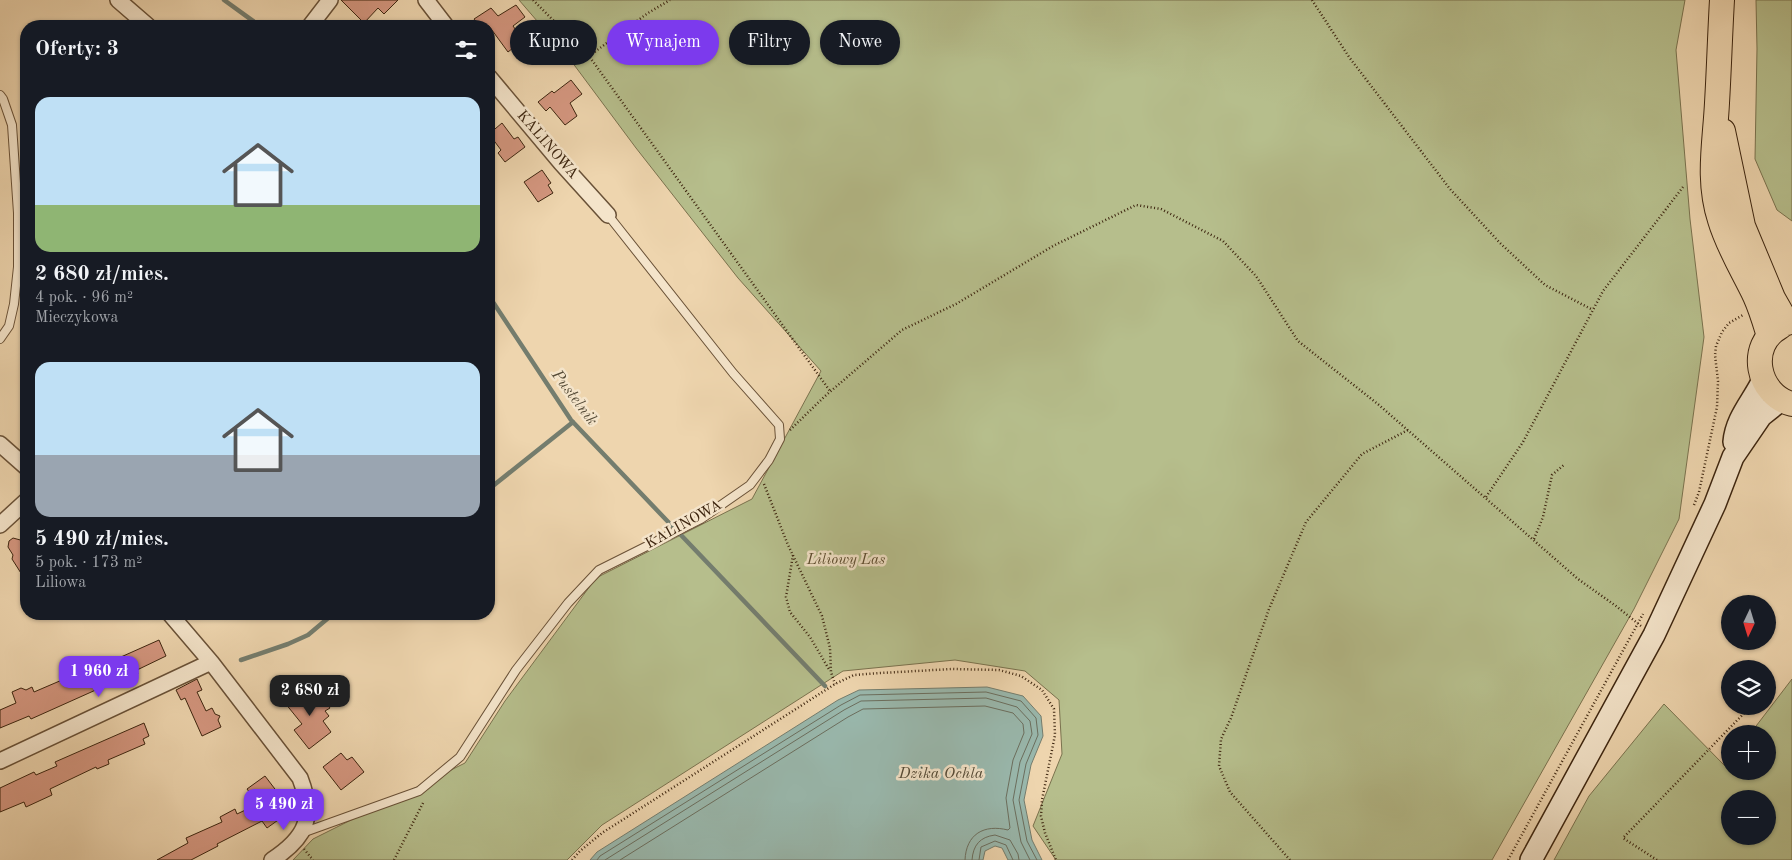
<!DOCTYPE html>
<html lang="pl">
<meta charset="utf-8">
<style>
body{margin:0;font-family:"Old Standard TT",serif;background:#242831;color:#f1f3f6;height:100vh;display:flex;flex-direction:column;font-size:19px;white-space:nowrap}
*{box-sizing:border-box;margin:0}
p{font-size:16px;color:#9ea1a6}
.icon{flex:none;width:28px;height:28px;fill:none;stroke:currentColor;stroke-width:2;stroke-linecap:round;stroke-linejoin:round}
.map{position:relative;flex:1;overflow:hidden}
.panel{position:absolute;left:20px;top:20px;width:475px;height:600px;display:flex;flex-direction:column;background:#171b24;border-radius:20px;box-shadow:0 1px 4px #0004}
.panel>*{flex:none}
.guide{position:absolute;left:510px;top:20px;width:475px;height:45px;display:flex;gap:10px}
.needle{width:32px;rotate:184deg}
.controls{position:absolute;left:1721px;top:595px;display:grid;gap:10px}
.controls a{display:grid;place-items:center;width:55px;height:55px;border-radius:50%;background:#171b24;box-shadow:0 1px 4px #0004;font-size:25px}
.price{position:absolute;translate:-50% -42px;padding:0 11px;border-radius:10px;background:#7c3aed;color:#fff;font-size:16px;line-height:32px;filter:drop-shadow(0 1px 2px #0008)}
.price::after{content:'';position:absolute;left:50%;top:30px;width:15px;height:11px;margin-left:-8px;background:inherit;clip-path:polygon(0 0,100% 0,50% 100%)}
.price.active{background:#222;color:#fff}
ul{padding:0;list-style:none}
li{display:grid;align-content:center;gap:10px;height:265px;padding:0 15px}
li span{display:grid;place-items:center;height:155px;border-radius:15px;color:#555}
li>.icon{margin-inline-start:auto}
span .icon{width:90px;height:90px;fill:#fffc;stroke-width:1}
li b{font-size:21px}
h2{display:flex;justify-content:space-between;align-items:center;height:60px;padding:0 15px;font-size:21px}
.chip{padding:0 18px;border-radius:22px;background:#171b24;box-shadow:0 1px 4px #0004;font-size:18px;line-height:45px}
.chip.active{background:#7c3aed;color:#fff}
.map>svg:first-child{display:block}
.green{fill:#b6be8c;stroke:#7a724e;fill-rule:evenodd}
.water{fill:#99b8ad;stroke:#747d6e}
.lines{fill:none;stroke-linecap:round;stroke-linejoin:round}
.shore{stroke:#6b6e5e;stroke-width:1}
.stream{stroke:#747d6e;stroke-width:4.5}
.building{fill:#d4967f;stroke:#3d250f}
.lane-casing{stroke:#695137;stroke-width:10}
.street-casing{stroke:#695137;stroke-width:18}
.secondary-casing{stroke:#3d250f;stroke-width:24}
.primary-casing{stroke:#3d250f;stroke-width:26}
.path{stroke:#3d250f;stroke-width:2.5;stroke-dasharray:1 2.5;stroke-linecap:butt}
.lane{stroke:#f4e4ca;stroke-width:8}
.street{stroke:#f4e4ca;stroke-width:15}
.secondary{stroke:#f4e4ca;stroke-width:21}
.primary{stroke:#eed5ae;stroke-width:24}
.labels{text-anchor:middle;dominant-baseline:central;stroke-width:5;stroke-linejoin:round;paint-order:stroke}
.street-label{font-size:15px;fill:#3d250f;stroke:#f4e4ca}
.park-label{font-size:15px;font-style:italic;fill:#5b4b2e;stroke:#f4e4ca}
.water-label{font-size:16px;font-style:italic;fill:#544a36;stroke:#f4e4ca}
</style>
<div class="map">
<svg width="1792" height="860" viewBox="0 0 1792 860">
<rect width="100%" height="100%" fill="#eed5ae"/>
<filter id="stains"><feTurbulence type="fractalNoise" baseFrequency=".004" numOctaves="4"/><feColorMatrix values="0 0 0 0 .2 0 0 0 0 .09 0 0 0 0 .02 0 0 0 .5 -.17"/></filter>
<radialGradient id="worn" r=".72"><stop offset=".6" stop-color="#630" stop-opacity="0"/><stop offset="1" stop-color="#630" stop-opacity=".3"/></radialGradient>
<path class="green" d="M 519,0 L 1685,0 L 1676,50 L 1690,219 L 1704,337 L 1679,519 L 1634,609 L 1492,860 L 1056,860 L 1033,826 L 1062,754 L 1059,700 L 1025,671 L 955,660 L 843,671 L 602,825 L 567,860 L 293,860 L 313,839 L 465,763 L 505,701 L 596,578 L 752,499 L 821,371 L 738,278 L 636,148 L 569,58 Z
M 1756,0 L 1792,0 L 1792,221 L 1777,210 L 1755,159 L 1757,49 Z
M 1792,679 L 1792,860 L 1554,860 L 1589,796 L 1664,704 L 1725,766 L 1730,760 L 1730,771 L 1768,771 L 1768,734 L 1750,734 ZM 1730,799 L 1768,799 L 1768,836 L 1730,836 Z"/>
<path class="water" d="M 987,687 L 1023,696 L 1041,716 L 1043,736 L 1031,765 L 1024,800 L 1032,840 L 1042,860 L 1008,860 L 1002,848 L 995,846 L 985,851 L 983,860 L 590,860 L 597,852 L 838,700 L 859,690 Z"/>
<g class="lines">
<path class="shore" d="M 597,860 L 600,856 L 841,705 L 860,695 L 986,692 L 1021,701 L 1036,718 L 1038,735 L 1026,764 L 1019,800 L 1027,841 L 1037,860
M 605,860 L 844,710 L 861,701 L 986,698 L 1017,707 L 1030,721 L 1032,734 L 1020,762 L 1013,800 L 1021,842 L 1030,860
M 620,860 L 848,717 L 863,709 L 985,706 L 1013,713 L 1023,724 L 1024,733 L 1013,760 L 1006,798 L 1010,828 L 1008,830 C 984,824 966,834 965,860
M 972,860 C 973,845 980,837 995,835 L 1010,840 L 1018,854 L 1019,860
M 979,860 L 981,847 L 995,841 L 1006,845 L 1013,860"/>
<path class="stream" d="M 224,0 L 260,26
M 489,296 L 571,420 L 673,527
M 489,489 L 573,422
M 680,534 L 825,686
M 241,660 L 288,644 L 308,635 L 333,614"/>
</g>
<path class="building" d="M 341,0 L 398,0 L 384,14 L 378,8 L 364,23 Z
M 516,5 L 525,17 L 513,26 L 523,40 L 508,52 L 489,26 L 479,26 L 474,19 L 491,8 L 498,16 Z
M 571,80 L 582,94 L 570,103 L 577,116 L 565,125 L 550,107 L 546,111 L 538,102 L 552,91 L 554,93 Z
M 502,123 L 514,139 L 518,137 L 525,147 L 505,162 L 498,153 L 501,150 L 489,134 Z
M 542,170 L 551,183 L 548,185 L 553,193 L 538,202 L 524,182 Z
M 13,538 L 24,541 L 26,544 L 26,581 L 12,559 L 13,555 L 8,547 L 9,541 Z
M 159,640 L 166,656 L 137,670 L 138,674 L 119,682 L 118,680 L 31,719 L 29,716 L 0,728 L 0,710 L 16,703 L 12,692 L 21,688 L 26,690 L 32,687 L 34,692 L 76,674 L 75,672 L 92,663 L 94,669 Z
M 197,679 L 202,690 L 197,692 L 206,711 L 212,708 L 215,714 L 220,716 L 218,720 L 221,727 L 202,736 L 185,698 L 181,700 L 176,690 Z
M 303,689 L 311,700 L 320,694 L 330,708 L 325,711 L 329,716 L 323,721 L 331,732 L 309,749 L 294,730 L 302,724 L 285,703 Z
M 144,723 L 149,736 L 143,739 L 145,744 L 108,760 L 109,764 L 97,769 L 96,767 L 50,789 L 52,795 L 26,807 L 24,802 L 0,812 L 0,788 L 34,772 L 36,775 L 57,766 L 55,762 Z
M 341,753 L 347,760 L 352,757 L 364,772 L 341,790 L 323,767 Z
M 265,776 L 278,793 L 274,796 L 277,801 L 272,805 L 281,818 L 267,828 L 262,821 L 217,844 L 218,846 L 191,860 L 157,860 L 188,843 L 186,838 L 222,822 L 220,817 L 235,809 L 237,814 L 258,804 L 247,789 Z"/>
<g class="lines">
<defs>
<path id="lane" d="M 0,95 L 3,99 L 12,125 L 18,213 L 18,267 L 14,304 L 9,326 L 0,339
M 302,833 L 419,791 L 460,757 L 516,670 L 568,603 L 599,570 L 701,519 L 750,485 L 769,460 L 780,439 L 779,425 L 733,373 L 608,215"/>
<path id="street" d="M 118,0 L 148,26
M 426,0 L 446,26
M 310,26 L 330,0
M 489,77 L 561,163 L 608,215
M 0,444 L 26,467
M 0,525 L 26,501
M 170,614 L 211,662 L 300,778 C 315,817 307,837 272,860
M 0,761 L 211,662"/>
<path id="secondary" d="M 1734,442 C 1736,418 1753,401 1763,380
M 1531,860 L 1654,635 L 1715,504 L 1733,457 L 1761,416 L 1781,400"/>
<path id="primary" d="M 1722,0 C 1720,34 1719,69 1717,103 C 1715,143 1707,180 1720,220 C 1728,247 1743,271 1755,296 C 1761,309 1765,323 1769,336
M 1723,131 L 1743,226 L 1773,298 L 1787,323
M 1780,327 C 1747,345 1757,395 1792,404"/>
</defs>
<use href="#lane" class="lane-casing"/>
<use href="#street" class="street-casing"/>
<use href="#secondary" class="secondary-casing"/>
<use href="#primary" class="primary-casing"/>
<path class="path" d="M 533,0 L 589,56 L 830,391
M 1312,0 L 1349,57 L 1450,189 L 1500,243 L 1545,285 L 1593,310
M 589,56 L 648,13 L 670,0
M 790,430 L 824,397 L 902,330 L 956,304 L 1053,246 L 1136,205 L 1161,209 L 1223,241 L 1256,276 L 1298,341 L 1379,405 L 1578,579 L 1616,606 L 1641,626
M 764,484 L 788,545 L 822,616 L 830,648 L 831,672 L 835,684
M 1486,497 L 1523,442 L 1603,291 L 1683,187
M 1694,505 L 1699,492 L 1717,407 L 1718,381 L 1715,355 L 1716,346 L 1722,332 L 1729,323 L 1743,315
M 1534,539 L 1543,517 L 1552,475 L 1565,464
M 793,555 L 786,597 L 790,612 L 810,637 L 830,671
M 1768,689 L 1774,682
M 304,849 L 313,860
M 394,860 L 424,801
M 572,860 L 580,851 L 602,833 L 835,684 L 854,675 L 881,673 L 952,669 L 999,670 L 1021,676 L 1042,690 L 1054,709 L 1055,735 L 1042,800 L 1041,816 L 1045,833 L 1056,860
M 1290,860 L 1230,792 L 1219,766 L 1221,739 L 1231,718 L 1269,609 L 1306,522 L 1362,454 L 1408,430
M 1508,860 L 1643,614
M 1657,860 L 1623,838 L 1751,706"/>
<use href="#lane" class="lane"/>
<use href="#street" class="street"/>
<use href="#secondary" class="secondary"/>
<use href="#primary" class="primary"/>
</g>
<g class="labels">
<g class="street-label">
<text transform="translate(547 145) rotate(49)">KALINOWA</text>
<text transform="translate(684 525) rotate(-29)">KALINOWA</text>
</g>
<g class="park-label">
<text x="846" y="560">Liliowy Las</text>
</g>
<g class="water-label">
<text transform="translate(574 398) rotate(53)">Pustelnik</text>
<text x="941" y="774">Dzika Ochla</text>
</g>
</g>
<rect width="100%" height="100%" filter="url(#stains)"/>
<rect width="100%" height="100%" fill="url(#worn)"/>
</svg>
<div class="controls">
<a><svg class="needle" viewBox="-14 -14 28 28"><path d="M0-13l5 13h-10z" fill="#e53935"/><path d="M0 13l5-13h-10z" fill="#9ea1a6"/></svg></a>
<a><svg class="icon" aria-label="layers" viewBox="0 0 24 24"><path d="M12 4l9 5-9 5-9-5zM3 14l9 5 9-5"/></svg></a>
<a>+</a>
<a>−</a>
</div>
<b class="price" style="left:99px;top:698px">1 960 zł</b>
<b class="price active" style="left:310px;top:717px">2 680 zł</b>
<b class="price" style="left:284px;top:831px">5 490 zł</b>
<div class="guide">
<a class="chip">Kupno</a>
<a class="chip active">Wynajem</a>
<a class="chip">Filtry</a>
<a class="chip">Nowe</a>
</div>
<section class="panel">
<h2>Oferty: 3<svg class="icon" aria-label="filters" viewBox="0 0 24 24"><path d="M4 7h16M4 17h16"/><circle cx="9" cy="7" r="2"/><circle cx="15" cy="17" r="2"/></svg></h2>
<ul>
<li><span style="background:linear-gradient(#bfe0f5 70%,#8fb573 0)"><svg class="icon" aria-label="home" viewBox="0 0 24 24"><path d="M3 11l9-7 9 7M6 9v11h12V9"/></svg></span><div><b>2 680 zł/mies.</b><p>4 pok. · 96 m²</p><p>Mieczykowa</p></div></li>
<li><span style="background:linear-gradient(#bfe0f5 60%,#9aa5b1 0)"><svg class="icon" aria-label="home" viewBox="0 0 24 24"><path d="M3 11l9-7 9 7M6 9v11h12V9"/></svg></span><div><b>5 490 zł/mies.</b><p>5 pok. · 173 m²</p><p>Liliowa</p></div></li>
</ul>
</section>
</div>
